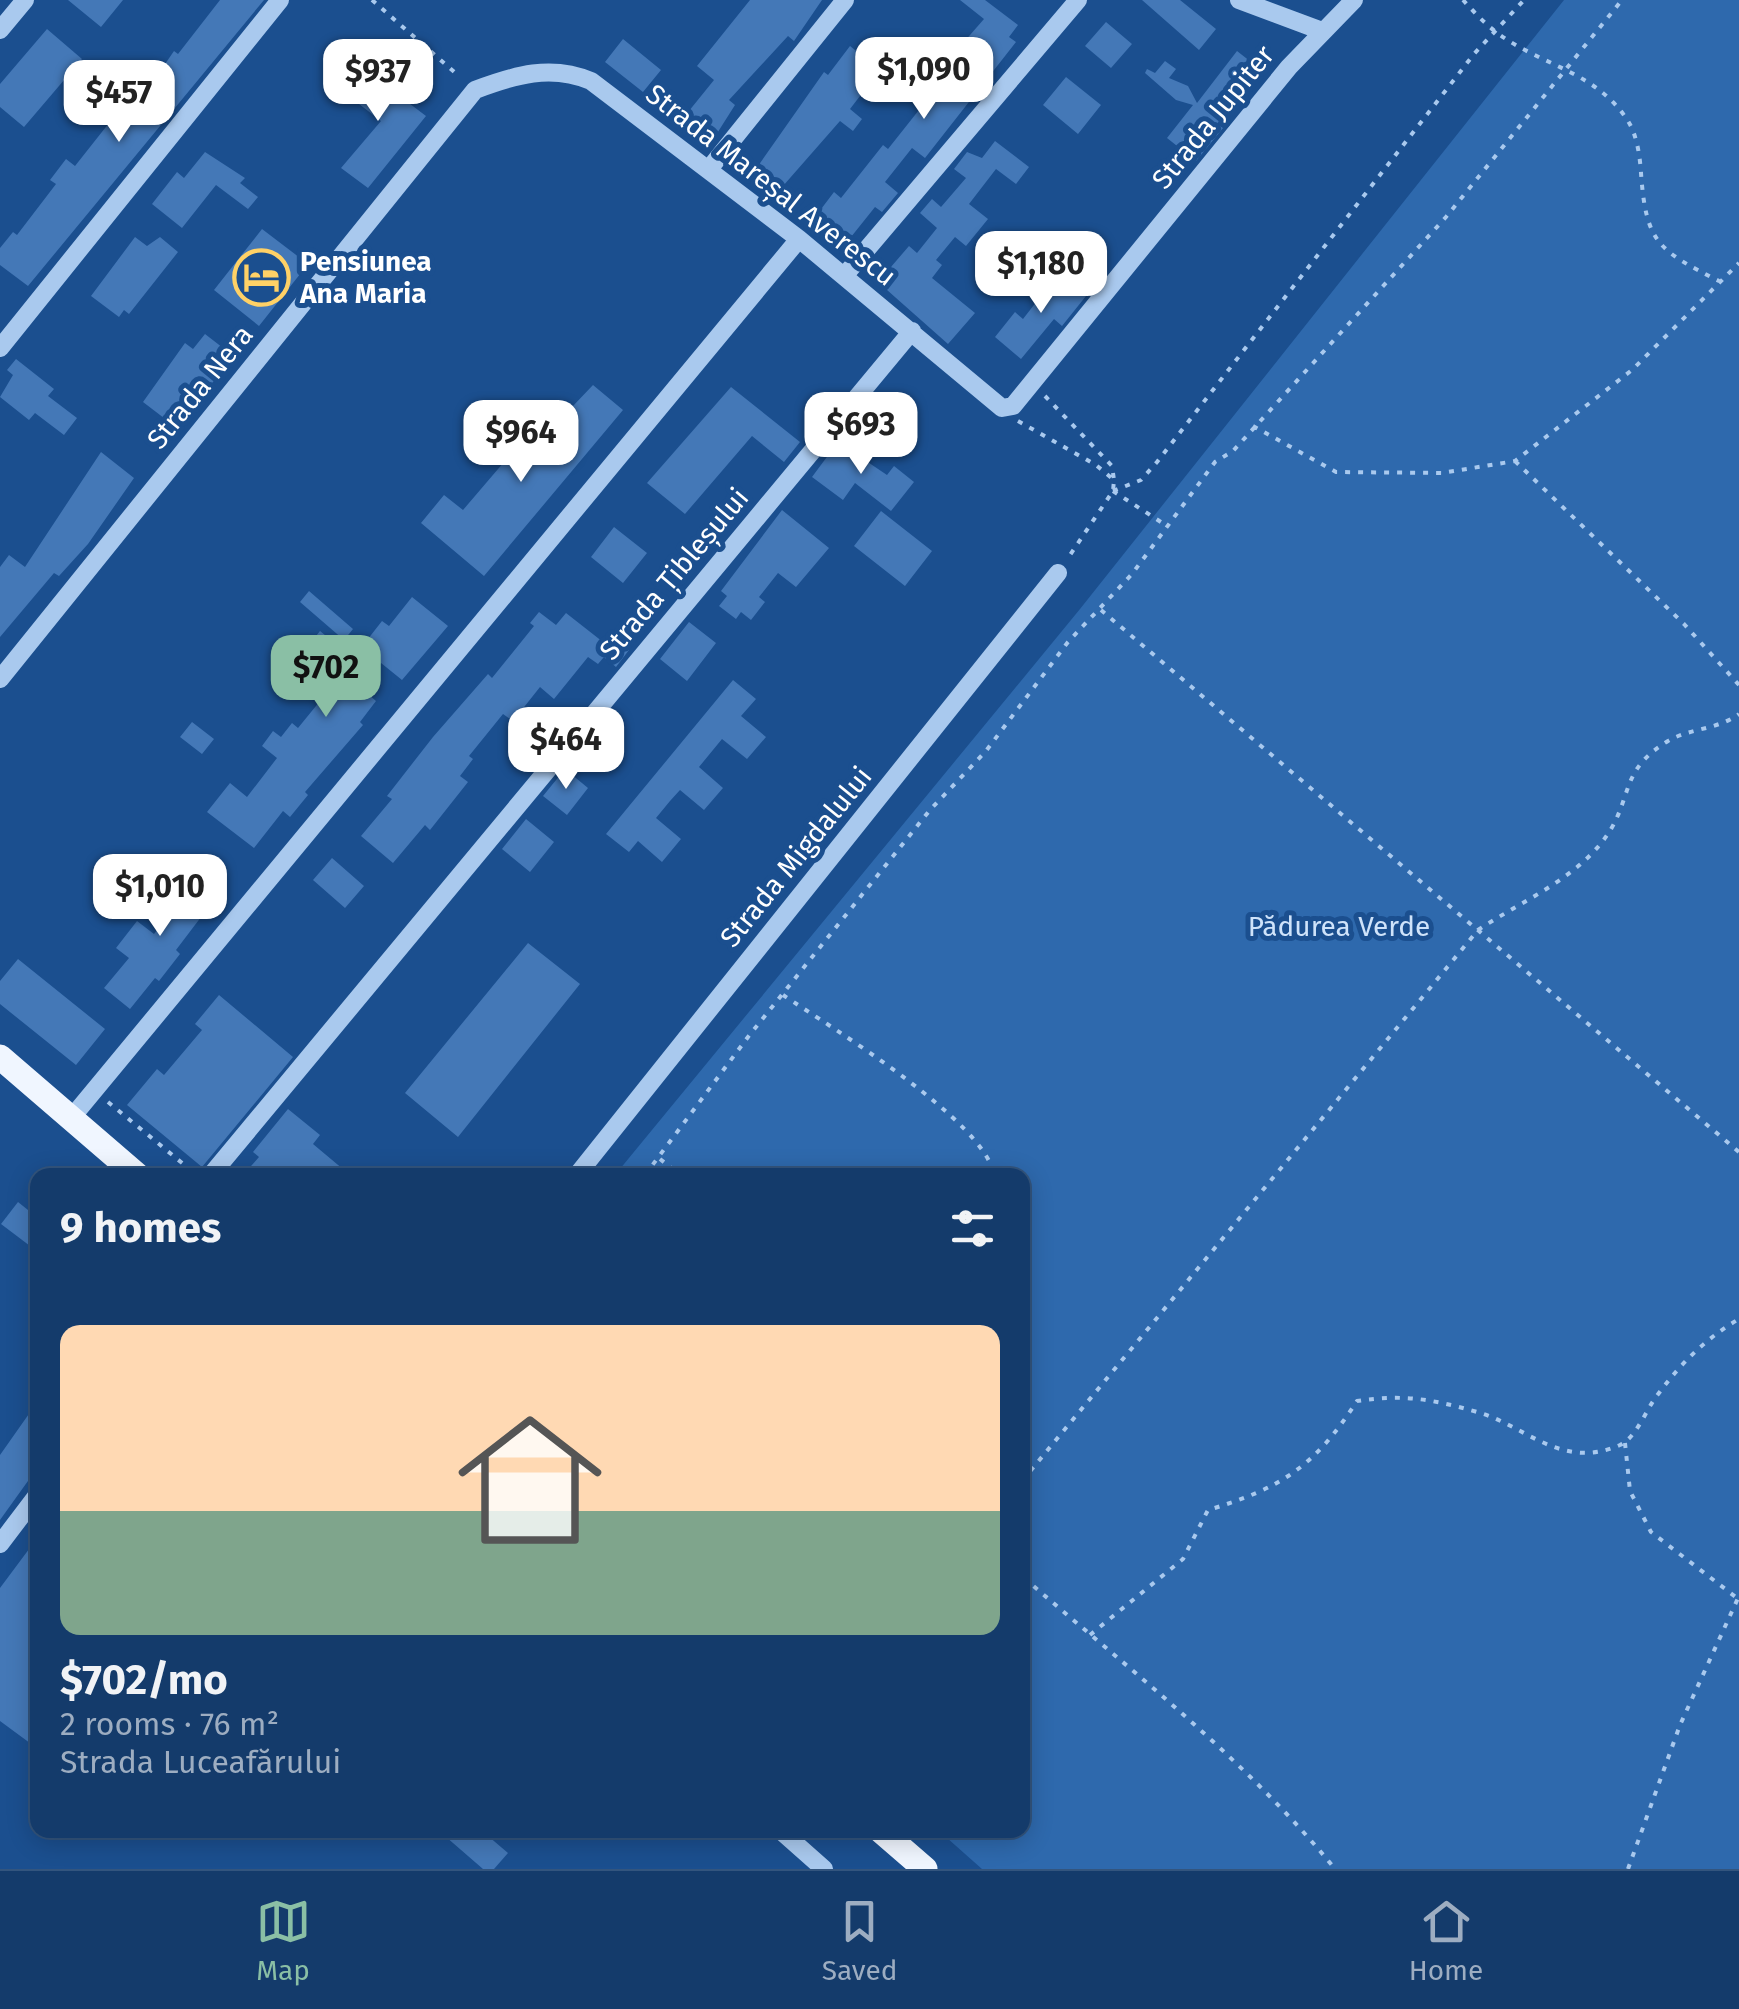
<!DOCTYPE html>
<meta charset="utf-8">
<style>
body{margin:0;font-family:"Fira Sans",sans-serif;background:#1d4271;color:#f1f3f6;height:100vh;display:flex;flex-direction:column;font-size:38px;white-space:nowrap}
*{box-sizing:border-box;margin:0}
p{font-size:32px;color:#9dadc1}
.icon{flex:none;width:55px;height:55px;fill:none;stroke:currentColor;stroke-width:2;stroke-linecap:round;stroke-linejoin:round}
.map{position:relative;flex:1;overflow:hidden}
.drawer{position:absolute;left:30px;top:1168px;width:1000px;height:670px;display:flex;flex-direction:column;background:#143b6b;border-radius:20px;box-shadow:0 5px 25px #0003,0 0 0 2px #33557e}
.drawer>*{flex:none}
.price{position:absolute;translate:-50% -85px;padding:0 22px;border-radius:20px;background:#fff;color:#222;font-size:32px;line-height:65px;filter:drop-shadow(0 2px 5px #0008)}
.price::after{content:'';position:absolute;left:50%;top:60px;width:30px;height:22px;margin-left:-15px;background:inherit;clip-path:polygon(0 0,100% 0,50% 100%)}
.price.active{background:#8abfa5;color:#111}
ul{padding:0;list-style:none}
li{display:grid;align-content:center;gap:20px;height:530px;padding:0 30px}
li span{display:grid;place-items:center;height:310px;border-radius:20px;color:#555}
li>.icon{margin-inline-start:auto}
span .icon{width:180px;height:180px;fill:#fffc;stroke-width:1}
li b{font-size:42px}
h2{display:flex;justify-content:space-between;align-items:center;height:120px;padding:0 30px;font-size:42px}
.tabs{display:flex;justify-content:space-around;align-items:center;height:140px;border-top:2px solid #33557e;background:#143b6b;font-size:28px;color:#9dadc1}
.tabs a{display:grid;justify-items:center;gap:5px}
.tabs .active{color:#8abfa5}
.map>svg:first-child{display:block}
.green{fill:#2e69ad}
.building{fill:#4478b7}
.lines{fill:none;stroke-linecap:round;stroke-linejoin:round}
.path{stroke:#a9c9ee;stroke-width:4;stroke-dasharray:5 8;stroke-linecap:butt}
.minor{stroke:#a9c9ee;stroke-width:18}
.major{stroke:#f0f6ff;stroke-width:25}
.labels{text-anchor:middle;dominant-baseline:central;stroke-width:10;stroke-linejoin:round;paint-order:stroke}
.street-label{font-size:28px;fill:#fff;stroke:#1b4f8f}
.poi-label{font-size:28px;font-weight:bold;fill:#fff;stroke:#1b4f8f;text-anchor:start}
.park-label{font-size:28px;fill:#cfe3fa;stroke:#1b4f8f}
</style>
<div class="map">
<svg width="1739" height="1869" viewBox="0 0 1739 1869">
<rect width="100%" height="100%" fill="#1b4f8f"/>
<path class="green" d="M 1564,0 L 1739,0 L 1739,1869 L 982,1869 L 938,1830 L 1022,1830 L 1022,1175 L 615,1175 L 1080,609 Z"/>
<path class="building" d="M 68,0 L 123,0 L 101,27 Z
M 220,0 L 264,0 L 28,286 L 0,265 L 0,248 L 13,232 L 17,235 L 56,184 L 50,180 L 66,159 L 75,166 L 109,123 L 119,131 L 174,51 L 178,54 Z
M 750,0 L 822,0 L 794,41 L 788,36 L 729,100 L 735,105 L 709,146 L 680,122 L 714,80 L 697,66 Z
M 960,0 L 985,0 L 1018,25 L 1009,37 L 1016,42 L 925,158 L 912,148 L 885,182 L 898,193 L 882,212 L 875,207 L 847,242 L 842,238 L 839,242 L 812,221 L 834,192 L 841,198 L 883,145 L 888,149 L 938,86 L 941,80 L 935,75 L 984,19 Z
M 1142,0 L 1180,0 L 1216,29 L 1199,50 Z
M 1106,22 L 1132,44 L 1111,68 L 1085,46 Z
M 47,29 L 82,59 L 24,127 L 0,107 L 0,84 Z
M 623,39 L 661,70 L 643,92 L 605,62 Z
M 850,46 L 880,70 L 850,109 L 862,119 L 853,131 L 840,121 L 783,186 L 758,166 L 824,72 L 828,75 Z
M 1237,51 L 1260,69 L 1217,124 L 1223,128 L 1196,161 L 1167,138 L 1193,105 L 1176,100 L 1145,73 L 1147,69 L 1155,73 L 1165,61 L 1176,69 L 1169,78 L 1188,86 L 1197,103 Z
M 356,63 L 426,116 L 368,188 L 341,168 L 381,121 L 337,87 Z
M 1066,77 L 1101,105 L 1078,134 L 1043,105 Z
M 995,141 L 1029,167 L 1016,184 L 996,169 L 969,204 L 988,219 L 966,246 L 955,237 L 936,260 L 942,265 L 932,278 L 975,313 L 948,344 L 878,282 L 909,246 L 917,253 L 937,228 L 920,213 L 932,199 L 941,207 L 966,178 L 954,169 L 967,152 L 982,158 Z
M 205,152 L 245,178 L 240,183 L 258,197 L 248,209 L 216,185 L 182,228 L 152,204 L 177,172 L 184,178 Z
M 262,229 L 308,264 L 259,326 L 214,290 Z
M 135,237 L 147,246 L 160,237 L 178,252 L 129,314 L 124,310 L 119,317 L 91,296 Z
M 1058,274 L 1086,296 L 1062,326 L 1054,319 L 1021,359 L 995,337 L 1015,312 L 1023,319 Z
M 205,334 L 227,351 L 214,368 L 220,373 L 177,428 L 143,402 L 185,343 L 193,349 Z
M 16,359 L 54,389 L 48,396 L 77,418 L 64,435 L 35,413 L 29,420 L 0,397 L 13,375 L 7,370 Z
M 593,385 L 623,410 L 484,576 L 421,523 L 444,495 L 463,510 L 521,442 L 531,450 Z
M 731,387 L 800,442 L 784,462 L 752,436 L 685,514 L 647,483 Z
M 838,442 L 887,475 L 894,466 L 914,482 L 891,511 L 855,483 L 843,500 L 812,477 Z
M 101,452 L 134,478 L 88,544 L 59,576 L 54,573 L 0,637 L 0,567 L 9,555 L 25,567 Z
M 782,510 L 829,548 L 796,587 L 778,573 L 759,597 L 765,602 L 751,620 L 741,612 L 736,619 L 719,606 L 727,596 L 721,591 Z
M 881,511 L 932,551 L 905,586 L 854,546 Z
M 614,527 L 647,553 L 623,583 L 591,557 Z
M 309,591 L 353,629 L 344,640 L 300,602 Z
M 412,597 L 448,626 L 402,680 L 381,663 L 361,688 L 376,701 L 360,722 L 363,725 L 305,792 L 308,795 L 290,817 L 283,811 L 254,848 L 207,812 L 230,783 L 247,797 L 277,758 L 262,746 L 273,731 L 281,737 L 292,723 L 298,728 L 329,690 L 301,667 L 315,649 L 309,645 L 320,631 L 353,658 L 382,621 L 389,626 Z
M 539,612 L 556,625 L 566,613 L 603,642 L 609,635 L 629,650 L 616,667 L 604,657 L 598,664 L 588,657 L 554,699 L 540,687 L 513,721 L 503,714 L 469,756 L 473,759 L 460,776 L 468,782 L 430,830 L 425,825 L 393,863 L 361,836 L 392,799 L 387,796 L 433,737 L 488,674 L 492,678 L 534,626 L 530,623 Z
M 689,622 L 716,643 L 687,681 L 660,659 Z
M 733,680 L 756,699 L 741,716 L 766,737 L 747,759 L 722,739 L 699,767 L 723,788 L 704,810 L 680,790 L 670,801 L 656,818 L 681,839 L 662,862 L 638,841 L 629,852 L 606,834 Z
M 192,722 L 214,739 L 202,754 L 180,737 Z
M 565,769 L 588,788 L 567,815 L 543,796 Z
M 526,819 L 554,842 L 530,872 L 502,849 Z
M 332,858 L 364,886 L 345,908 L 313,880 Z
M 173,863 L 214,888 L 211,892 L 217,896 L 176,950 L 180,954 L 159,981 L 155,978 L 130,1009 L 104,988 L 129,958 L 116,948 L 137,921 L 154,934 L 185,893 L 163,876 Z
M 528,943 L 580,984 L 458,1137 L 405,1093 Z
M 18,959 L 105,1029 L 76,1065 L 0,1004 L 0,981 Z
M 219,995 L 293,1057 L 202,1167 L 127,1105 L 157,1069 L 164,1075 L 202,1030 L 195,1024 Z
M 288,1109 L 320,1135 L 313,1144 L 350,1175 L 243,1175 L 259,1157 L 253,1152 Z
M 18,1202 L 38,1218 L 38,1252 L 1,1224 Z
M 38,1401 L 38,1467 L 0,1520 L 0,1455 Z
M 38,1537 L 38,1749 L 0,1721 L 0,1588 Z
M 438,1830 L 481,1830 L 508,1853 L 494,1869 L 483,1869 Z"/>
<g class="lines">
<path class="path" d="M 372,0 L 460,77
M 1463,0 C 1473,11 1484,23 1496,32 C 1541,66 1596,71 1628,121 C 1637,135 1640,157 1641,173 C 1646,243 1658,250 1719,281
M 1045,396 L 1112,466 L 1114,480
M 1018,421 L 1096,465 L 1114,480 L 1113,491 L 1068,558
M 1253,426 L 1336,472 L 1442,473 L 1515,461 L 1632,370 L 1739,263
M 1515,461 L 1684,624 L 1739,685
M 1113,491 L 1141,480 L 1157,462 L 1474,54 L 1524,0
M 1113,491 L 1164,524
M 1101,610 L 1739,1152
M 783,995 C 832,1028 985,1121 994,1175
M 108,1102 L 193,1172
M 660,1159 L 680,1175
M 645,1175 L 748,1037 L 930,810 L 986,751 L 1068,642 L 1132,574 L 1215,462 L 1233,451 L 1446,217 L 1622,0
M 1625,1443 L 1630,1491 L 1651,1532 L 1737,1598
M 1022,1481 L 1478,930 C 1523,900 1582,877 1611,829 C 1632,793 1622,769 1668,741 C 1690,728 1717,730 1739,714
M 1022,1583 L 1030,1583 C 1134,1673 1248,1762 1335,1869
M 1090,1635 L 1183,1559 L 1208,1510 C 1282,1488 1315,1466 1357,1401 C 1403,1394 1432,1399 1477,1412 C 1525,1425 1561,1471 1620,1445 C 1636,1438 1646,1410 1656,1397 C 1680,1364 1705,1339 1739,1319
M 1628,1869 L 1680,1725 L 1739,1596"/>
<path class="minor" d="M 1239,0 L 1322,31
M 0,30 L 25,0
M 709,169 L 845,0
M 845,275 L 1078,0
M 0,348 L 280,0
M 0,679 L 475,90 C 515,75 551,64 591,81 L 799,239 L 1002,408 L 1013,406 L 1289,67 L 1354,0
M 73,1116 L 799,239
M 211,1175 L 912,331
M 577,1175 L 1058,573
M 0,1544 L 38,1494
M 780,1830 L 824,1869"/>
<path class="major" d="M 0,1057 L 137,1175
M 880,1830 L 925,1869"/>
</g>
<defs>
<symbol id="hotel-ring" viewBox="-11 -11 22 22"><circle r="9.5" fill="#1b4f8f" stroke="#ffd166" stroke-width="1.5"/><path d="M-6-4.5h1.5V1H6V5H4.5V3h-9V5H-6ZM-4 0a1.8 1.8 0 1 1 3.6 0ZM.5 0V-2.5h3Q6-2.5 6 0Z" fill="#ffd166"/></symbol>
</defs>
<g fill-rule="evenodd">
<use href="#hotel-ring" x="230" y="246" width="63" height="63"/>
</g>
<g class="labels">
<g class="street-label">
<text transform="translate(1213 117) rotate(-51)">Strada Jupiter</text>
<text transform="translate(771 185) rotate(38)">Strada Mareșal Averescu</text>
<text transform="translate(200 387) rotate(-51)">Strada Nera</text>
<text transform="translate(674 574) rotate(-50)">Strada Țibleșului</text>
<text transform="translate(796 857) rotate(-51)">Strada Migdalului</text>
</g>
<g class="poi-label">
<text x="300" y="261">Pensiunea<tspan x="300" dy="32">Ana Maria</tspan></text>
</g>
<g class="park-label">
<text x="1339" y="926">Pădurea Verde</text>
</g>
</g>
</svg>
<b class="price" style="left:924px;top:122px">$1,090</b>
<b class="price" style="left:378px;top:124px">$937</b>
<b class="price" style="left:119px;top:145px">$457</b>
<b class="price" style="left:1041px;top:316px">$1,180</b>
<b class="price" style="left:861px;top:477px">$693</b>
<b class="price" style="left:521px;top:485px">$964</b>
<b class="price active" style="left:326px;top:720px">$702</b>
<b class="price" style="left:566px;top:792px">$464</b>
<b class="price" style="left:160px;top:939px">$1,010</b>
<section class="drawer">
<h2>9 homes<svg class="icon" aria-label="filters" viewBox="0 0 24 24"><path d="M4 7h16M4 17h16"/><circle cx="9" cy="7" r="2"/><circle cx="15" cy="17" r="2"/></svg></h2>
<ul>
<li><span style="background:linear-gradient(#ffd9b3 60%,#7fa58c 0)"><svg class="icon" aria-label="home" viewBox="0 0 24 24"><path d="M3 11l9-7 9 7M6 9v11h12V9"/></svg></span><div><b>$702/mo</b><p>2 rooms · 76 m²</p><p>Strada Luceafărului</p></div></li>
</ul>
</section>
</div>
<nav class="tabs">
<a class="active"><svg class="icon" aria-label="map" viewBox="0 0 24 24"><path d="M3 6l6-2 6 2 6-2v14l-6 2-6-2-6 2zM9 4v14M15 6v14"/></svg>Map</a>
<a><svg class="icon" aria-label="saved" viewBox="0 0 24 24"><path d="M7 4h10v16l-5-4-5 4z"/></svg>Saved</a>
<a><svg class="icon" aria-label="home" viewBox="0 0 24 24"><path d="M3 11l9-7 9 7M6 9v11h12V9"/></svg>Home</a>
</nav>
